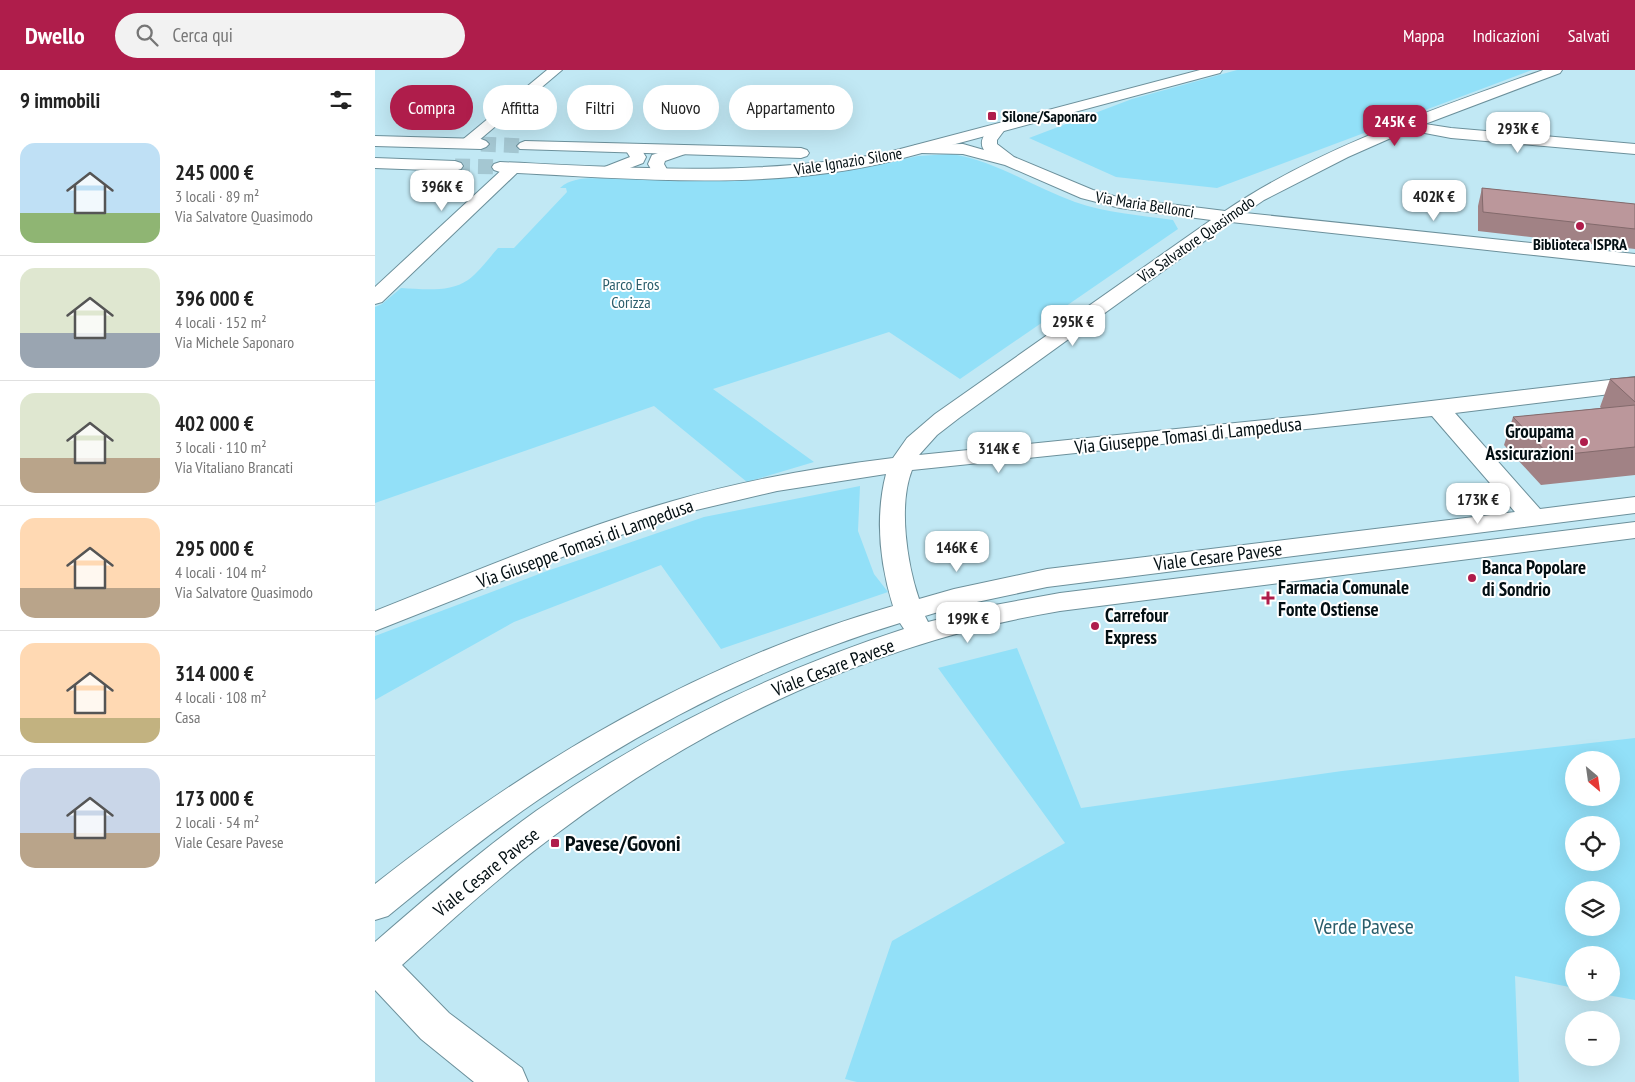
<!DOCTYPE html>
<html lang="it">
<meta charset="utf-8">
<style>
body{margin:0;font-family:"PT Sans Narrow",sans-serif;background:#f2f2f2;color:#222;height:100vh;display:flex;flex-direction:column;font-size:19px;white-space:nowrap}
*{box-sizing:border-box;margin:0}
p{font-size:16px;color:#767676}
.icon{flex:none;width:28px;height:28px;fill:none;stroke:currentColor;stroke-width:2;stroke-linecap:round;stroke-linejoin:round}
.map{position:relative;flex:1;overflow:hidden}
.panel{display:flex;flex-direction:column;background:#fff;width:375px}
.panel>*{flex:none}
.top-card{position:absolute;left:15px;top:15px;width:475px;height:45px;display:flex;gap:10px}
.needle{width:32px;rotate:151deg}
.buttons{position:absolute;left:1190px;top:681px;display:grid;gap:10px}
.buttons a{display:grid;place-items:center;width:55px;height:55px;border-radius:50%;background:#fff;box-shadow:0 5px 20px #0002;font-size:25px}
.price{position:absolute;translate:-50% -42px;padding:0 11px;border-radius:10px;background:#fff;color:#222;font-size:16px;line-height:32px;filter:drop-shadow(0 1px 2px #0008)}
.price::after{content:'';position:absolute;left:50%;top:30px;width:15px;height:11px;margin-left:-8px;background:inherit;clip-path:polygon(0 0,100% 0,50% 100%)}
.price.active{background:#af1d4b;color:#fff}
ul{padding:0;list-style:none}
li{display:flex;align-items:center;gap:15px;height:125px;padding:0 20px}
li+li{border-top:1px solid #e0e0e0}
li span{display:grid;place-items:center;flex:none;width:140px;height:100px;border-radius:15px;color:#555}
li>.icon{margin-inline-start:auto}
span .icon{width:60px;height:60px;fill:#fffc;stroke-width:1}
li b{font-size:21px}
h2{display:flex;justify-content:space-between;align-items:center;height:60px;padding:0 20px;font-size:21px}
.chip{padding:0 18px;border-radius:22px;background:#fff;box-shadow:0 5px 20px #0002;font-size:18px;line-height:45px}
.chip.active{background:#af1d4b;color:#fff}
header{display:flex;align-items:center;gap:30px;box-sizing:border-box;height:70px;padding:0 25px;background:#af1d4b;color:#fff}
header strong{font-size:24px}
nav{display:flex;gap:28px;margin-inline-start:auto;font-size:18px}
.search{width:350px;height:45px;background:#f2f2f2;display:flex;align-items:center;gap:12px;box-sizing:border-box;padding:0 18px;border-radius:28px;color:#767676;font-size:19px}
main{display:flex;flex:1;min-height:0}
.map>svg:first-child{display:block}
.green{fill:#92e0f8;fill-rule:evenodd}
.lines{fill:none;stroke-linecap:round;stroke-linejoin:round}
.tertiary-tunnel{stroke:#a4c7d2;stroke-width:15;stroke-dasharray:15 8;stroke-linecap:butt}
.minor-casing{stroke:#6c909b;stroke-width:2}
.tertiary-casing{stroke:#6c909b;stroke-width:2}
.minor{fill:#fff;fill-rule:evenodd}
.tertiary{fill:#fff;fill-rule:evenodd}
.wall{fill:#a18285}
.building{fill:#bb979b;stroke:#836a6c}
.poi-dot{fill:#af1d4b;stroke:#fff;stroke-width:2}
.labels{text-anchor:middle;dominant-baseline:central;stroke-width:4;stroke-linejoin:round;paint-order:stroke}
.far-poi-label{font-size:16px;font-weight:bold;fill:#030f13;stroke:#fff;text-anchor:start}
.far-street-label{font-size:16px;fill:#030f13;stroke:#fff}
.far-park-label{font-size:16px;fill:#2a5d6b;stroke:#fff}
.poi-label{font-size:19px;font-weight:bold;fill:#030f13;stroke:#fff;text-anchor:start}
.street-label{font-size:19px;fill:#030f13;stroke:#fff}
.near-poi-label{font-size:22px;font-weight:bold;fill:#030f13;stroke:#fff;text-anchor:start}
.near-park-label{font-size:22px;fill:#2a5d6b;stroke:#fff}
</style>
<header>
<strong>Dwello</strong>
<div class="search"><svg class="icon" aria-label="search" viewBox="0 0 24 24"><circle cx="10" cy="10" r="6"/><path d="M15 15l6 6"/></svg>Cerca qui</div>
<nav><a>Mappa</a><a>Indicazioni</a><a>Salvati</a></nav>
</header>
<main>
<section class="panel">
<h2>9 immobili<svg class="icon" aria-label="filters" viewBox="0 0 24 24"><path d="M4 7h16M4 17h16"/><circle cx="9" cy="7" r="2"/><circle cx="15" cy="17" r="2"/></svg></h2>
<ul>
<li><span style="background:linear-gradient(#bfe0f5 70%,#8fb573 0)"><svg class="icon" aria-label="home" viewBox="0 0 24 24"><path d="M3 11l9-7 9 7M6 9v11h12V9"/></svg></span><div><b>245 000 €</b><p>3 locali · 89 m²</p><p>Via Salvatore Quasimodo</p></div></li>
<li><span style="background:linear-gradient(#dfe7d0 65%,#9aa5b1 0)"><svg class="icon" aria-label="home" viewBox="0 0 24 24"><path d="M3 11l9-7 9 7M6 9v11h12V9"/></svg></span><div><b>396 000 €</b><p>4 locali · 152 m²</p><p>Via Michele Saponaro</p></div></li>
<li><span style="background:linear-gradient(#dfe7d0 65%,#b9a48a 0)"><svg class="icon" aria-label="home" viewBox="0 0 24 24"><path d="M3 11l9-7 9 7M6 9v11h12V9"/></svg></span><div><b>402 000 €</b><p>3 locali · 110 m²</p><p>Via Vitaliano Brancati</p></div></li>
<li><span style="background:linear-gradient(#ffd9b3 70%,#b9a48a 0)"><svg class="icon" aria-label="home" viewBox="0 0 24 24"><path d="M3 11l9-7 9 7M6 9v11h12V9"/></svg></span><div><b>295 000 €</b><p>4 locali · 104 m²</p><p>Via Salvatore Quasimodo</p></div></li>
<li><span style="background:linear-gradient(#ffd9b3 75%,#c2b280 0)"><svg class="icon" aria-label="home" viewBox="0 0 24 24"><path d="M3 11l9-7 9 7M6 9v11h12V9"/></svg></span><div><b>314 000 €</b><p>4 locali · 108 m²</p><p>Casa</p></div></li>
<li><span style="background:linear-gradient(#c9d6e8 65%,#b9a48a 0)"><svg class="icon" aria-label="home" viewBox="0 0 24 24"><path d="M3 11l9-7 9 7M6 9v11h12V9"/></svg></span><div><b>173 000 €</b><p>2 locali · 54 m²</p><p>Viale Cesare Pavese</p></div></li>
</ul>
</section>
<div class="map">
<svg width="1260" height="1012" viewBox="0 0 1260 1012">
<rect width="100%" height="100%" fill="#c1e8f4"/>
<path class="green" d="M 862,0 L 1157,0 L 842,118 L 741,107 L 654,68 L 757,29 Z
M 577,84 C 621,91 658,117 700,132 C 731,143 765,145 798,150 L 803,159 L 585,309 L 514,262 L 338,319 L 439,392 L 372,412 L 279,336 L 0,433 L 0,237 L 7,234 L 26,218 C 47,219 74,223 93,210 C 104,202 114,188 123,178 L 139,178 L 192,122 L 191,118 L 185,118 C 203,102 230,112 252,107 L 436,105 L 488,98 L 543,86 Z
M 485,416 L 483,461 L 499,504 L 513,522 L 346,579 L 286,495 L 139,552 L 0,630 L 0,566 L 172,501 L 329,447 Z
M 642,578 L 706,738 L 967,701 L 1260,668 L 1260,930 L 1221,923 L 1236,922 L 1236,885 L 1199,885 L 1199,918 L 1140,906 L 1144,1012 L 482,1012 L 470,1009 L 517,871 L 690,773 L 563,598 ZM 1199,690 L 1236,690 L 1236,728 L 1199,728 ZM 1199,755 L 1236,755 L 1236,792 L 1199,792 ZM 1199,820 L 1236,820 L 1236,858 L 1199,858 Z"/>
<g class="lines">
<path class="tertiary-tunnel" d="M 106,74 L 150,76
M 80,96 L 125,97"/>
<defs>
<path id="minor" d="M 172,0 L 187,0 L 96,77 L 86,77 L 83,74 L 86,71 Z
M 1168,0 L 1187,0 L 1185,3 L 1050,54 L 1076,58 L 1260,74 L 1260,84 L 1076,68 L 1034,60 L 973,87 L 889,130 L 870,143 L 1260,184 L 1260,196 L 856,152 L 584,348 L 562,365 L 544,385 L 938,345 L 1260,307 L 1260,321 L 1080,343 L 1165,439 L 1260,427 L 1260,443 L 672,517 L 583,536 L 550,546 L 553,552 L 620,535 L 685,523 L 1260,452 L 1260,468 L 685,541 C 504,571 330,652 184,762 C 128,803 78,849 27,895 L 74,943 L 147,998 L 153,1012 L 99,1012 L 46,969 L 0,920 L 0,872 C 52,827 105,781 161,741 C 275,662 397,602 529,559 L 525,553 C 397,592 273,655 163,730 C 110,766 62,806 13,846 L 0,850 L 0,814 C 158,690 324,592 518,536 C 505,494 500,447 511,404 L 402,421 L 317,441 L 228,471 L 0,561 L 0,541 C 99,502 196,460 298,431 C 370,410 444,397 518,388 L 532,368 L 560,344 L 836,150 L 745,138 L 706,128 L 630,95 L 588,84 L 546,83 L 540,81 L 538,78 L 540,75 L 588,74 L 609,80 C 601,69 617,52 628,55 L 631,58 L 622,70 L 622,74 L 639,87 L 718,120 L 746,128 L 850,141 C 945,77 1060,39 1168,0 ZM 1057,346 L 1140,442 L 672,499 L 579,519 L 544,529 C 532,494 523,435 537,400 Z
M 258,74 L 264,76 L 271,87 L 268,93 L 239,104 L 227,104 L 225,101 L 227,98 L 255,87 L 250,79 L 252,76 Z
M 307,75 L 313,77 L 315,80 L 313,83 L 290,91 L 289,94 L 294,103 L 292,106 L 280,106 L 273,94 L 277,85 Z
M 138,93 L 144,95 L 146,98 L 144,101 L 7,232 L 0,234 L 0,217 L 132,95 Z"/>
<path id="tertiary" d="M 825,0 L 847,0 L 845,3 L 517,91 C 392,122 252,108 125,102 L 119,100 L 117,97 L 119,94 L 125,92 C 256,98 380,107 510,83 Z
M 0,66 L 106,69 L 111,71 L 114,74 L 111,77 L 106,79 L 0,76 Z
M 150,71 L 426,78 L 432,80 L 434,83 L 432,86 L 426,88 L 145,79 L 142,76 L 145,73 Z
M 0,88 L 80,91 L 86,93 L 88,96 L 86,99 L 80,101 L 0,98 Z"/>
</defs>
<use href="#minor" class="minor-casing"/>
<use href="#tertiary" class="tertiary-casing"/>
<use href="#minor" class="minor"/>
<use href="#tertiary" class="tertiary"/>
</g>
<path class="wall" d="M 1107,118 L 1260,134 L 1260,179 L 1103,161 L 1103,136 Z
M 1260,307 L 1260,405 L 1166,415 L 1129,375 L 1138,347 L 1226,338 L 1225,337 L 1235,309 Z"/>
<path class="building" d="M 1107,118 L 1260,134 L 1260,159 L 1108,142 Z
M 1260,307 L 1260,332 L 1235,309 Z
M 1260,335 L 1260,377 L 1175,386 L 1138,347 Z"/>
<g class="poi-dot">
<rect x="612" y="41" width="10" height="10" rx="2.5"/>
<circle cx="1205" cy="156" r="5"/>
<circle cx="1209" cy="372" r="5"/>
<circle cx="1097" cy="508" r="5"/>
<path d="M890.5 520.5h5v5h5v5h-5v5h-5v-5h-5v-5h5z"/>
<circle cx="720" cy="556" r="5"/>
<rect x="175" y="768" width="10" height="10" rx="2.5"/>
</g>
<g class="labels">
<g class="far-poi-label">
<text x="627" y="46">Silone/Saponaro</text>
<text x="1205" y="174" text-anchor="middle">Biblioteca ISPRA</text>
</g>
<g class="far-street-label">
<text transform="translate(473 91) rotate(-9)">Viale Ignazio Silone</text>
<text transform="translate(770 134) rotate(9)">Via Maria Bellonci</text>
<text transform="translate(821 169) rotate(-35)">Via Salvatore Quasimodo</text>
</g>
<g class="far-park-label">
<text x="256" y="214">Parco Eros<tspan x="256" dy="18">Corizza</tspan></text>
</g>
<g class="poi-label">
<text x="1199" y="361" text-anchor="end">Groupama<tspan x="1199" dy="22">Assicurazioni</tspan></text>
<text x="1107" y="497">Banca Popolare<tspan x="1107" dy="22">di Sondrio</tspan></text>
<text x="903" y="517">Farmacia Comunale<tspan x="903" dy="22">Fonte Ostiense</tspan></text>
<text x="730" y="545">Carrefour<tspan x="730" dy="22">Express</tspan></text>
</g>
<g class="street-label">
<text transform="translate(813 365) rotate(-6)">Via Giuseppe Tomasi di Lampedusa</text>
<text transform="translate(210 473) rotate(-20)">Via Giuseppe Tomasi di Lampedusa</text>
<text transform="translate(843 486) rotate(-7)">Viale Cesare Pavese</text>
<text transform="translate(458 597) rotate(-21)">Viale Cesare Pavese</text>
<text transform="translate(111 802) rotate(-39)">Viale Cesare Pavese</text>
</g>
<g class="near-poi-label">
<text x="190" y="773">Pavese/Govoni</text>
</g>
<g class="near-park-label">
<text x="989" y="856">Verde Pavese</text>
</g>
</g>
</svg>
<div class="buttons">
<a><svg class="needle" viewBox="-14 -14 28 28"><path d="M0-13l5 13h-10z" fill="#e53935"/><path d="M0 13l5-13h-10z" fill="#767676"/></svg></a>
<a><svg class="icon" aria-label="locate" viewBox="0 0 24 24"><circle cx="12" cy="12" r="6"/><path d="M12 2v4M12 18v4M2 12h4M18 12h4"/></svg></a>
<a><svg class="icon" aria-label="layers" viewBox="0 0 24 24"><path d="M12 4l9 5-9 5-9-5zM3 14l9 5 9-5"/></svg></a>
<a>+</a>
<a>−</a>
</div>
<b class="price active" style="left:1020px;top:77px">245K €</b>
<b class="price" style="left:1143px;top:84px">293K €</b>
<b class="price" style="left:67px;top:142px">396K €</b>
<b class="price" style="left:1059px;top:152px">402K €</b>
<b class="price" style="left:698px;top:277px">295K €</b>
<b class="price" style="left:624px;top:404px">314K €</b>
<b class="price" style="left:1103px;top:455px">173K €</b>
<b class="price" style="left:582px;top:503px">146K €</b>
<b class="price" style="left:593px;top:574px">199K €</b>
<div class="top-card">
<a class="chip active">Compra</a>
<a class="chip">Affitta</a>
<a class="chip">Filtri</a>
<a class="chip">Nuovo</a>
<a class="chip">Appartamento</a>
</div>
</div>
</main>
